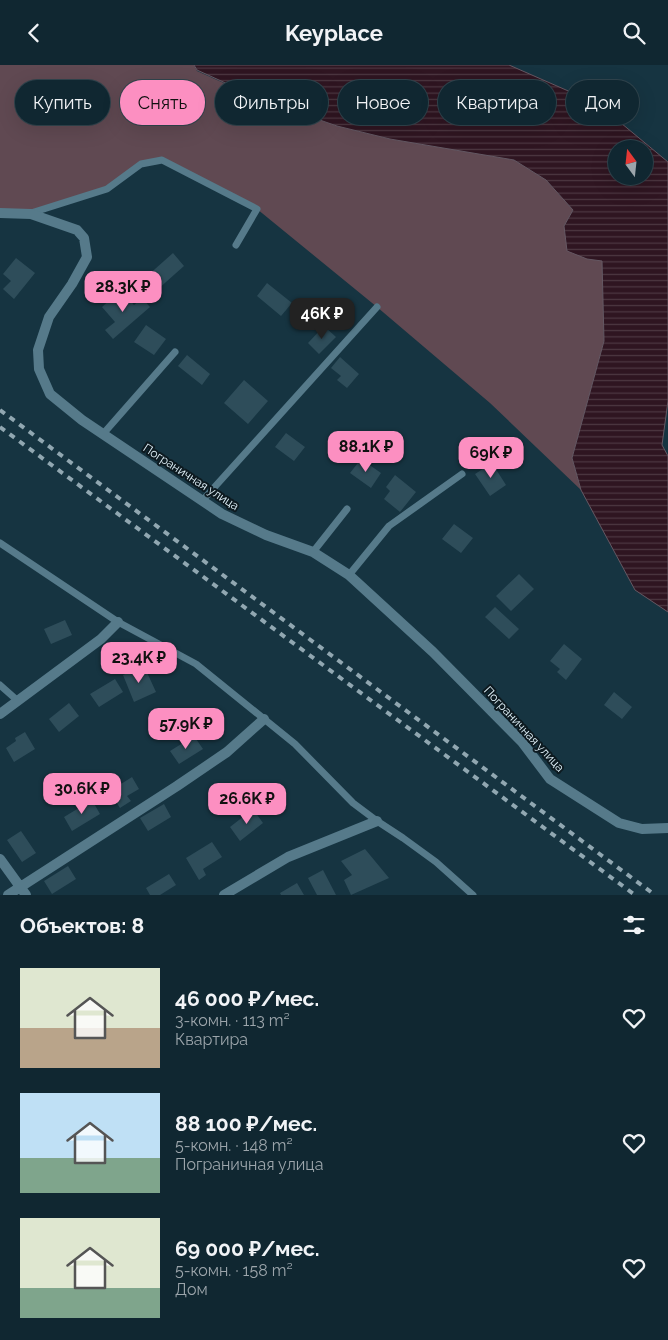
<!DOCTYPE html>
<html lang="ru">
<meta charset="utf-8">
<style>
body{margin:0;font-family:Raleway,sans-serif;background:#192f39;color:#f1f3f6;height:100vh;display:flex;flex-direction:column;font-size:19px;white-space:nowrap}
*{box-sizing:border-box;margin:0}
p{font-size:16px;color:#9ca5ab}
.icon{flex:none;width:28px;height:28px;fill:none;stroke:currentColor;stroke-width:2;stroke-linecap:round;stroke-linejoin:round}
.map{position:relative;height:830px;overflow:hidden}
.details{display:flex;flex-direction:column;background:#102731;flex:1}
.details>*{flex:none}
.hud{position:absolute;left:15px;top:15px;width:639px;height:45px;display:flex;gap:10px}
.needle{width:32px;rotate:345deg}
.tools{position:absolute;left:608px;top:75px;display:grid;gap:10px}
.tools a{display:grid;place-items:center;width:45px;height:45px;border-radius:50%;background:#102731;box-shadow:0 5px 20px #0002,0 0 0 1px #30444d;font-size:25px}
.price{position:absolute;translate:-50% -42px;padding:0 11px;border-radius:10px;background:#fc8fc1;color:#111;font-size:16px;line-height:32px;filter:drop-shadow(0 1px 2px #0008)}
.price::after{content:'';position:absolute;left:50%;top:30px;width:15px;height:11px;margin-left:-8px;background:inherit;clip-path:polygon(0 0,100% 0,50% 100%)}
.price.current{background:#222;color:#fff}
ul{padding:0;list-style:none}
li{display:flex;align-items:center;gap:15px;height:125px;padding:0 20px}
li span{display:grid;place-items:center;flex:none;width:140px;height:100px;border-radius:0px;color:#555}
li>.icon{margin-inline-start:auto}
span .icon{width:60px;height:60px;fill:#fffc;stroke-width:1}
li b{font-size:21px}
h2{display:flex;justify-content:space-between;align-items:center;height:60px;padding:0 20px;font-size:21px}
.chip{padding:0 18px;border-radius:22px;background:#102731;box-shadow:0 5px 20px #0002,0 0 0 1px #30444d;font-size:18px;line-height:45px}
.chip.current{background:#fc8fc1;color:#111}
header{display:flex;justify-content:space-between;align-items:center;height:65px;padding:0 20px;background:#102731;font-size:22px;font-weight:700}
.map>svg:first-child{display:block}
.grass{fill:#604952}
.water{fill:url(#water-rules);stroke:#655863;fill-rule:evenodd}
.building{fill:#2e4d5a}
.lines{fill:none;stroke-linecap:round;stroke-linejoin:round}
.lane{stroke:#567a8a;stroke-width:7}
.street{stroke:#567a8a;stroke-width:10}
.rail{stroke:#91a7b1;stroke-width:4;stroke-dasharray:6 6;stroke-linecap:butt}
.labels{text-anchor:middle;dominant-baseline:central;stroke-width:4;stroke-linejoin:round;paint-order:stroke}
.street-label{font-size:12px;fill:#e4f5fd;stroke:#0d1a20}
</style>
<header><svg class="icon" aria-label="back" viewBox="0 0 24 24"><path d="M15 5l-7 7 7 7"/></svg>Keyplace<svg class="icon" aria-label="search" viewBox="0 0 24 24"><circle cx="10" cy="10" r="6"/><path d="M15 15l6 6"/></svg></header>
<div class="map">
<svg width="668" height="830" viewBox="0 0 668 830">
<defs>
<pattern id="water-rules" width="6" height="5" patternUnits="userSpaceOnUse" patternTransform="scale(1.25)"><rect width="6" height="5" fill="#2f1521"/><path d="M0 2.5h6" fill="none" stroke="#4d3842"/></pattern>
</defs>
<rect width="100%" height="100%" fill="#163441"/>
<path class="grass" d="M 0,0 L 194,0 L 197,6 L 264,36 L 337,61 L 390,74 L 514,95 L 546,115 L 573,145 L 564,161 L 587,194 L 602,195 L 604,276 L 572,393 L 581,425 L 490,338 L 377,242 L 257,144 L 162,95 L 141,99 L 107,124 L 31,149 L 0,148 Z"/>
<path class="water" d="M 194,0 L 509,0 L 598,39 L 668,97 L 668,336 L 662,380 L 668,391 L 668,547 L 635,525 L 581,425 L 572,393 L 604,276 L 602,196 L 587,194 L 567,186 L 564,161 L 573,145 L 546,115 L 514,95 L 390,74 L 337,61 L 265,36 L 197,5 ZM 616,84 L 644,84 L 644,111 L 616,111 Z"/>
<path class="building" d="M 173,188 L 184,201 L 157,225 L 146,212 Z
M 16,193 L 35,208 L 14,234 L 3,224 L 11,216 L 3,209 Z
M 267,218 L 292,238 L 281,251 L 257,231 Z
M 121,225 L 134,240 L 142,233 L 150,242 L 113,274 L 105,265 L 115,257 L 102,242 Z
M 146,260 L 166,274 L 154,290 L 134,277 Z
M 324,261 L 336,272 L 319,289 L 308,278 Z
M 187,290 L 210,309 L 202,320 L 178,301 Z
M 340,292 L 359,309 L 347,323 L 337,315 L 341,311 L 331,303 Z
M 244,315 L 268,336 L 248,359 L 224,338 Z
M 286,368 L 305,382 L 294,396 L 275,382 Z
M 361,394 L 381,408 L 371,423 L 350,408 Z
M 492,398 L 506,420 L 490,431 L 475,409 Z
M 395,410 L 416,427 L 400,447 L 384,434 L 390,426 L 386,422 Z
M 454,459 L 473,473 L 461,488 L 442,474 Z
M 519,509 L 534,524 L 511,546 L 496,531 Z
M 495,542 L 519,564 L 509,574 L 485,552 Z
M 65,555 L 72,570 L 51,579 L 44,564 Z
M 564,579 L 582,594 L 566,615 L 557,607 L 560,604 L 550,596 Z
M 144,601 L 156,627 L 134,637 L 123,610 Z
M 115,614 L 123,627 L 99,642 L 90,629 Z
M 614,627 L 632,642 L 622,654 L 604,640 Z
M 69,638 L 79,651 L 59,667 L 49,654 Z
M 25,667 L 35,684 L 14,697 L 6,683 L 16,676 L 15,673 Z
M 194,671 L 203,684 L 179,699 L 170,686 Z
M 132,712 L 139,724 L 127,731 L 131,736 L 120,743 L 106,721 L 118,713 L 121,719 Z
M 92,735 L 100,749 L 72,766 L 64,752 Z
M 164,739 L 171,752 L 148,766 L 140,753 Z
M 253,744 L 263,758 L 240,776 L 230,762 Z
M 21,766 L 36,788 L 22,797 L 7,775 Z
M 212,777 L 222,792 L 203,804 L 206,810 L 199,815 L 186,793 Z
M 365,784 L 389,813 L 351,830 L 344,815 L 352,810 L 341,796 Z
M 68,801 L 76,814 L 52,829 L 44,816 Z
M 323,805 L 336,830 L 317,830 L 308,813 Z
M 169,809 L 176,820 L 160,830 L 150,830 L 146,823 Z
M 297,818 L 304,830 L 281,830 L 280,828 Z"/>
<g class="lines">
<path class="lane" d="M 31,148 L 107,124 L 141,99 L 162,95 L 257,144 L 236,180
M 103,369 L 175,287
M 202,436 L 377,242
M 0,478 L 118,557 L 196,599 L 295,679 L 353,738 L 377,756 L 403,773 L 436,797 L 473,830
M 313,487 L 347,444
M 349,510 L 389,461 L 462,409
M 0,620 L 18,636"/>
<path class="street" d="M 0,148 L 31,149 L 77,165 L 84,173 L 87,192 L 72,219 L 49,252 L 38,285 L 39,304 L 50,329 L 82,355 L 222,449 L 266,470 L 313,487 L 349,510 L 433,587 L 522,677 L 550,714 L 619,758 L 642,764 L 668,763
M 0,649 L 101,574 L 118,557
M 0,794 L 26,830
M 8,830 L 177,721 L 227,687 L 264,654
M 224,830 L 288,792 L 377,756"/>
<path class="rail" d="M 0,345 L 655,830
M 0,362 L 635,830"/>
</g>
<g class="labels">
<g class="street-label">
<text transform="translate(191 412) rotate(33)">Пограничная улица</text>
<text transform="translate(524 664) rotate(47)">Пограничная улица</text>
</g>
</g>
</svg>
<div class="tools">
<a><svg class="needle" viewBox="-14 -14 28 28"><path d="M0-13l5 13h-10z" fill="#e53935"/><path d="M0 13l5-13h-10z" fill="#9ca5ab"/></svg></a>
</div>
<b class="price" style="left:123px;top:248px">28.3K ₽</b>
<b class="price current" style="left:322px;top:275px">46K ₽</b>
<b class="price" style="left:366px;top:408px">88.1K ₽</b>
<b class="price" style="left:491px;top:414px">69K ₽</b>
<b class="price" style="left:139px;top:619px">23.4K ₽</b>
<b class="price" style="left:186px;top:685px">57.9K ₽</b>
<b class="price" style="left:82px;top:750px">30.6K ₽</b>
<b class="price" style="left:247px;top:760px">26.6K ₽</b>
<div class="hud">
<a class="chip">Купить</a>
<a class="chip current">Снять</a>
<a class="chip">Фильтры</a>
<a class="chip">Новое</a>
<a class="chip">Квартира</a>
<a class="chip">Дом</a>
</div>
</div>
<section class="details">
<h2>Объектов: 8<svg class="icon" aria-label="filters" viewBox="0 0 24 24"><path d="M4 7h16M4 17h16"/><circle cx="9" cy="7" r="2"/><circle cx="15" cy="17" r="2"/></svg></h2>
<ul>
<li><span style="background:linear-gradient(#dfe7d0 60%,#b9a48a 0)"><svg class="icon" aria-label="home" viewBox="0 0 24 24"><path d="M3 11l9-7 9 7M6 9v11h12V9"/></svg></span><div><b>46 000 ₽/мес.</b><p>3-комн. · 113 m²</p><p>Квартира</p></div><svg class="icon" aria-label="heart" viewBox="0 0 24 24"><path d="M12 20l-8-8c-3-5 5-10 8-4 3-6 11-1 8 4z"/></svg></li>
<li><span style="background:linear-gradient(#bfe0f5 65%,#7fa58c 0)"><svg class="icon" aria-label="home" viewBox="0 0 24 24"><path d="M3 11l9-7 9 7M6 9v11h12V9"/></svg></span><div><b>88 100 ₽/мес.</b><p>5-комн. · 148 m²</p><p>Пограничная улица</p></div><svg class="icon" aria-label="heart" viewBox="0 0 24 24"><path d="M12 20l-8-8c-3-5 5-10 8-4 3-6 11-1 8 4z"/></svg></li>
<li><span style="background:linear-gradient(#dfe7d0 70%,#7fa58c 0)"><svg class="icon" aria-label="home" viewBox="0 0 24 24"><path d="M3 11l9-7 9 7M6 9v11h12V9"/></svg></span><div><b>69 000 ₽/мес.</b><p>5-комн. · 158 m²</p><p>Дом</p></div><svg class="icon" aria-label="heart" viewBox="0 0 24 24"><path d="M12 20l-8-8c-3-5 5-10 8-4 3-6 11-1 8 4z"/></svg></li>
</ul>
</section>
